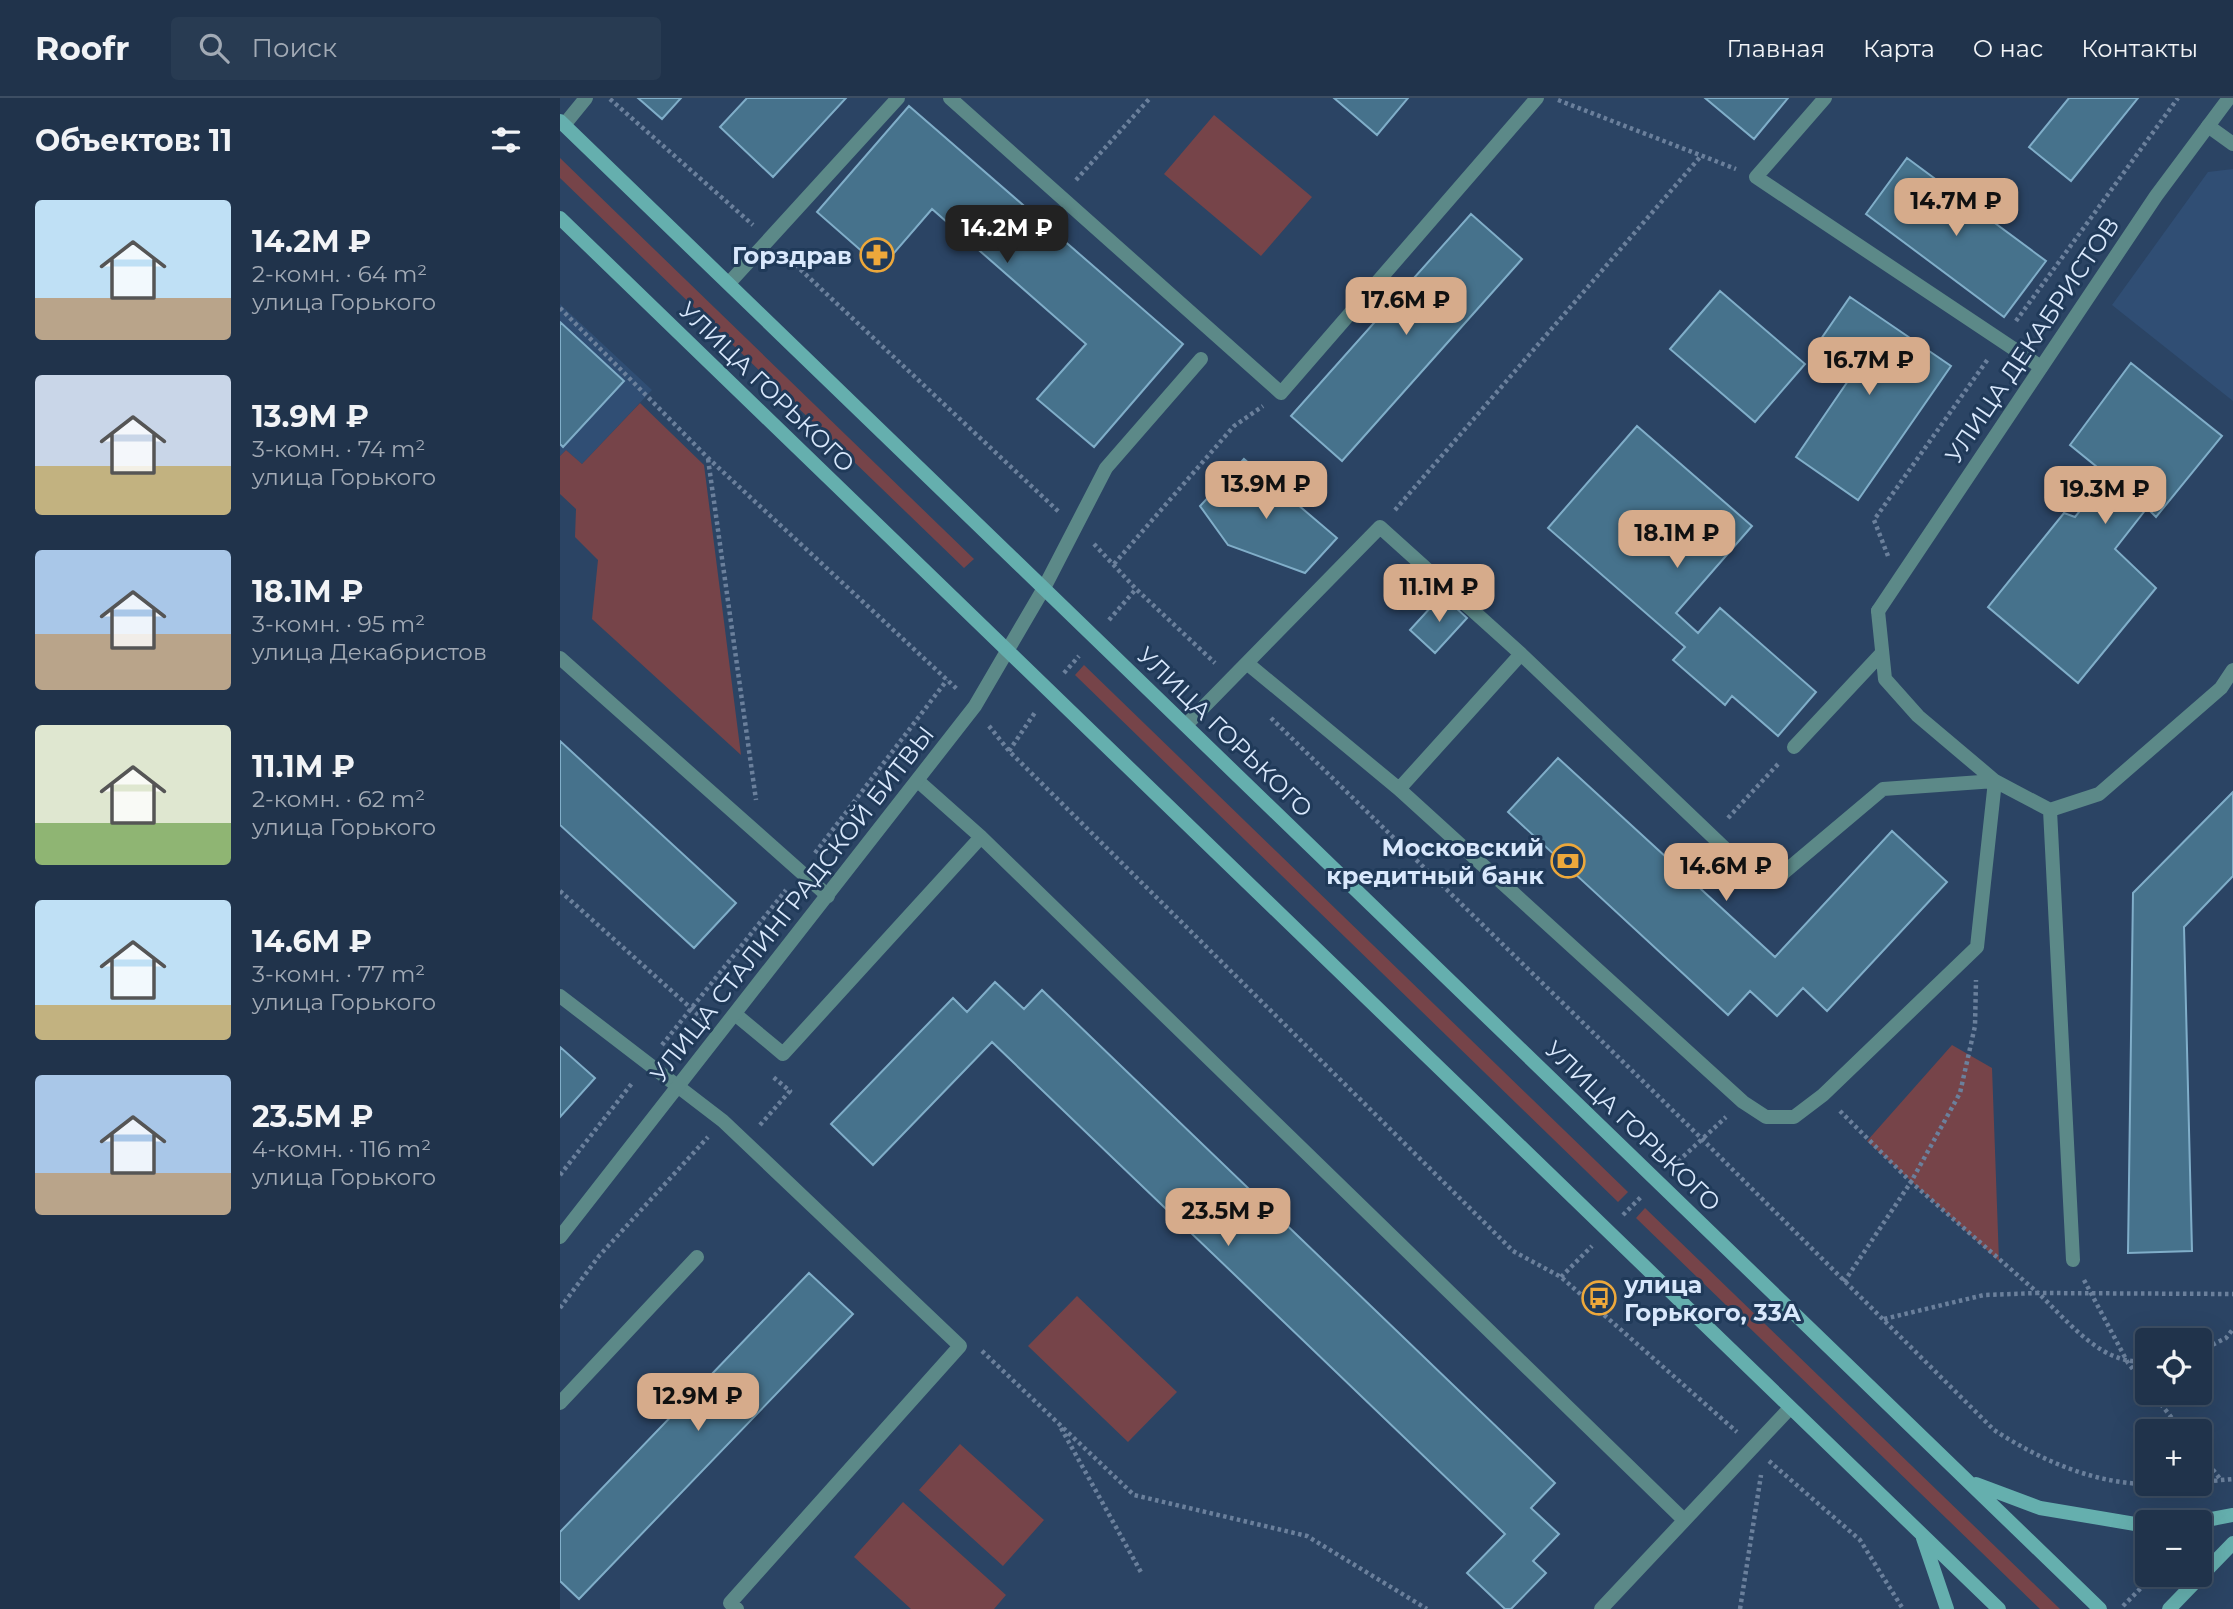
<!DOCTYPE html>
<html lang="ru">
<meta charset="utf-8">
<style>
body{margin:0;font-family:Montserrat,sans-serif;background:#283b52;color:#f1f3f6;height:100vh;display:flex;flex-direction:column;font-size:26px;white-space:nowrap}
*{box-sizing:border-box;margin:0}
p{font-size:23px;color:#a2aab5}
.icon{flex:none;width:38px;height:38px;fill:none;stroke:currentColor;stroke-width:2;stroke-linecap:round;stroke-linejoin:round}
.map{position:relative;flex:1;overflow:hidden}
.details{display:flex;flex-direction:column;background:#20334b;width:560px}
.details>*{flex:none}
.fabs{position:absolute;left:1575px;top:1230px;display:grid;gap:14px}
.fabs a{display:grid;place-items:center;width:77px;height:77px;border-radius:7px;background:#20334b;box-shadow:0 7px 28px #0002,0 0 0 2px #3d4e63;font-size:35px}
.price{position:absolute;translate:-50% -60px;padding:0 16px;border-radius:14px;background:#d6ab8b;color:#111;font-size:23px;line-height:46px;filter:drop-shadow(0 2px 4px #0008)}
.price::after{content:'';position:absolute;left:50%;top:42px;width:21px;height:16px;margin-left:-10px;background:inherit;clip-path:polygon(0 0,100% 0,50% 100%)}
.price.current{background:#222;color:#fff}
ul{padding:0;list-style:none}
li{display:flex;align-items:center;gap:21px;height:175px;padding:0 35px}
li span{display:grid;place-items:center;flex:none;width:196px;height:140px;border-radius:7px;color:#555}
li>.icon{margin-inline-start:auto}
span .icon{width:84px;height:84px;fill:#fffc;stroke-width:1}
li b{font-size:30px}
h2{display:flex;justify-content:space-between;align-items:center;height:84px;padding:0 35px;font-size:30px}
header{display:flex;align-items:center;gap:42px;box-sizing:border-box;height:98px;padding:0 35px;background:#20334b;border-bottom:2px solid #3d4e63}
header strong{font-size:33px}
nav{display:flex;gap:38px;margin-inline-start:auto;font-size:24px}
.search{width:490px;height:63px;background:#283b52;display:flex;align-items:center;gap:18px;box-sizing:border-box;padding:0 24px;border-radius:7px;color:#a2aab5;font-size:26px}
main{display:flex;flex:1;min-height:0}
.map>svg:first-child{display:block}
.built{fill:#304e74}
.green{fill:#764449}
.building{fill:#46728c;stroke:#80aec9;stroke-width:2}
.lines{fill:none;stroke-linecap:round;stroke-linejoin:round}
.path{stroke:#6b809c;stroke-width:4.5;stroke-dasharray:3.5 3.5;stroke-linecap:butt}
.lane{stroke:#5c8988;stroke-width:14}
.street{stroke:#5c8988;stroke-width:14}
.secondary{stroke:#65afae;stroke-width:14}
.labels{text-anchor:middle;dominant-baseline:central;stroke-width:6;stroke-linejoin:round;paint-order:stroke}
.poi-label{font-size:24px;font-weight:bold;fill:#d9e8fc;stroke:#203a59;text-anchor:end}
.street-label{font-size:24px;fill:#d9e8fc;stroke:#203a59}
</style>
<header>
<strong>Roofr</strong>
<div class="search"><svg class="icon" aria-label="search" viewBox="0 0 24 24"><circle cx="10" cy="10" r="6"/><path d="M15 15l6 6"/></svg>Поиск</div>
<nav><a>Главная</a><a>Карта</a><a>О нас</a><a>Контакты</a></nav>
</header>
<main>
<section class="details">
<h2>Объектов: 11<svg class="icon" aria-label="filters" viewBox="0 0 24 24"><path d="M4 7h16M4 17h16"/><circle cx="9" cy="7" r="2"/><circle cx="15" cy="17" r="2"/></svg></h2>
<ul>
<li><span style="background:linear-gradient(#bfe0f5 70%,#b9a48a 0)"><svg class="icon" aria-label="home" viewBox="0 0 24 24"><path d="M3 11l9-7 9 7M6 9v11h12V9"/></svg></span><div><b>14.2M ₽</b><p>2-комн. · 64 m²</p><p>улица Горького</p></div></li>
<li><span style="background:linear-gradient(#c9d6e8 65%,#c2b280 0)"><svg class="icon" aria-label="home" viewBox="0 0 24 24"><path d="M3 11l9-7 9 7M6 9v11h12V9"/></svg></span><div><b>13.9M ₽</b><p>3-комн. · 74 m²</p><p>улица Горького</p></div></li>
<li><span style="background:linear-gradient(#a9c7e8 60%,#b9a48a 0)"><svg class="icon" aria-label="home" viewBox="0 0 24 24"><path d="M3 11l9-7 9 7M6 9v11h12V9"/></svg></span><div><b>18.1M ₽</b><p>3-комн. · 95 m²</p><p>улица Декабристов</p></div></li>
<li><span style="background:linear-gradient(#dfe7d0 70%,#8fb573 0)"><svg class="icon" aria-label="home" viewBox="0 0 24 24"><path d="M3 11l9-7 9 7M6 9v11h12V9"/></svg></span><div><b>11.1M ₽</b><p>2-комн. · 62 m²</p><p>улица Горького</p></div></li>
<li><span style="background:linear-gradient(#bfe0f5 75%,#c2b280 0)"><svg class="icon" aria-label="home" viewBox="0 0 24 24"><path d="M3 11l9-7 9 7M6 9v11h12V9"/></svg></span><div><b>14.6M ₽</b><p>3-комн. · 77 m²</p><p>улица Горького</p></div></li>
<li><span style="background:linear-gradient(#a9c7e8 70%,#b9a48a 0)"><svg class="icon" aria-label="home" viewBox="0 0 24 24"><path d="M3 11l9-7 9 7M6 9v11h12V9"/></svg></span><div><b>23.5M ₽</b><p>4-комн. · 116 m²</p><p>улица Горького</p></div></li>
</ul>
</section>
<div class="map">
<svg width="1673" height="1511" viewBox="0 0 1673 1511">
<rect width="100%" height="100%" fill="#2b4464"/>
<path class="built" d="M 1673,71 L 1673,303 L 1552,207 L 1648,74 Z
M 0,206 L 92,292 L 22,366 L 6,352 L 0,358 Z"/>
<path class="green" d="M 654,17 L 752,99 L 701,158 L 604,76 Z
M 0,60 L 414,461 L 404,470 L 0,80 Z
M 80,305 L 144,367 L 181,657 L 32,521 L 38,462 L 15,439 L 16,411 L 0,396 L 0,358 L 6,352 L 22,366 Z
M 524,567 L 1068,1094 L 1058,1104 L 515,577 Z
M 1392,947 L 1432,970 L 1439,1163 L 1307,1043 Z
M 1085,1110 L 1500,1511 L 1480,1511 L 1076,1120 Z
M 517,1198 L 617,1294 L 568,1344 L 468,1248 Z
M 400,1346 L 484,1422 L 443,1468 L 359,1392 Z
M 343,1404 L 446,1497 L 434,1511 L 351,1511 L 294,1459 Z"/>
<path class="building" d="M 78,0 L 121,0 L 102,21 Z
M 187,0 L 286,0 L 213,79 L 160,29 Z
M 774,0 L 848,0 L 817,37 Z
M 1145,0 L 1228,0 L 1194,41 Z
M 1509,0 L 1578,0 L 1511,83 L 1469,49 Z
M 349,8 L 623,246 L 534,349 L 477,301 L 526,246 L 372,111 L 321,170 L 257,114 Z
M 1347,60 L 1486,163 L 1444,219 L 1306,116 Z
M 911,116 L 962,161 L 782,363 L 731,318 Z
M 1160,193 L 1245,266 L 1195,324 L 1110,251 Z
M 1290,199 L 1391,268 L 1298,402 L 1236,359 L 1290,280 L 1252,254 Z
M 0,224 L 64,283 L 3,349 L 0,346 Z
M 1571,265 L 1662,338 L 1596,419 L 1587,410 L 1555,451 L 1596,490 L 1518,585 L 1428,509 L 1504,415 L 1515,419 L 1548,378 L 1510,347 Z
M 1077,328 L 1192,428 L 1116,515 L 1138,535 L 1160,510 L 1256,594 L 1218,638 L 1172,598 L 1165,607 L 1113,562 L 1125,549 L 988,430 Z
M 684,361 L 777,440 L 745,475 L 668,447 L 640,408 Z
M 882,497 L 907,520 L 875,555 L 850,532 Z
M 0,643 L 176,805 L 134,850 L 0,727 Z
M 998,660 L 1215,859 L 1332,733 L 1387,784 L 1267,913 L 1243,890 L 1217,918 L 1190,893 L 1168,917 L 948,714 Z
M 1673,694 L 1673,778 L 1624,829 L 1632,1153 L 1568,1155 L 1573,795 Z
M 435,884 L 464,911 L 482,892 L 995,1385 L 971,1410 L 999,1436 L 973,1463 L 986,1475 L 951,1511 L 945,1511 L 907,1475 L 945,1436 L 432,944 L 313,1067 L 271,1026 L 393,900 L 407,914 Z
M 0,949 L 35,980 L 0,1019 Z
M 249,1175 L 293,1216 L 19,1501 L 0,1483 L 0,1434 Z"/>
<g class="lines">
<path class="path" d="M 50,1 L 193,127
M 998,2 L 1176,71
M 516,82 L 590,0
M 225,157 L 499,414
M 0,210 L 148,360 L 398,592
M 1456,223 L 1618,0
M 148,361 L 196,702
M 835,412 L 1141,58
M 534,446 L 576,491 L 655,565
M 1328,458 L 1314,422 L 1428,261
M 554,466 L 674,328 L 703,308
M 549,522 L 576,491
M 504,575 L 519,558
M 711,620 L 1141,1040 L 1434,1332 C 1482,1363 1538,1388 1597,1386
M 429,628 L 449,653 L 953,1153 L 1001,1179 L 1177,1334
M 449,653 L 476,613
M 1168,720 L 1219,665
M 255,755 L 387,582
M 0,793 L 143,921
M 102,947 L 226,792
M 1280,1013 L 1351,1084 L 1400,995 L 1415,928 L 1416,882
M 200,1027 L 230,993 L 212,978
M 1113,1068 L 1166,1019
M 0,1077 L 73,984
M 1063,1117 L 1082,1098
M 1001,1179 L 1032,1148
M 1524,1182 L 1568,1265 L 1587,1289
M 1284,1184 L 1351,1084 L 1478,1195 L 1673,1196
M 0,1210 L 39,1158 L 148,1039
M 1324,1221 L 1424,1197 L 1478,1195 C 1508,1223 1543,1269 1587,1263
M 422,1253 L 574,1397 L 747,1438 L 867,1511
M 1640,1253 L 1666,1240 L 1673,1231
M 1592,1295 L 1623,1334
M 501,1330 L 582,1476
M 1640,1355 L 1661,1382
M 1209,1363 L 1300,1442 L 1343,1511
M 1640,1384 L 1673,1381
M 1563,1508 L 1594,1477
M 1180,1511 L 1201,1377"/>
<path class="lane" d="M 390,0 L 721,295 L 977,0
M 1265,0 L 1196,79 L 1481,269
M 1648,28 L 1673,46
M 170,184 L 338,0
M 484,490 L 546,370 L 641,261
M 1318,513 L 1325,581 L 1358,618 L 1435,683 L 1490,712 L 1539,696 L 1661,590 L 1673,572
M 0,560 L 268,798
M 688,566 L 839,691
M 626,627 L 820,429 L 961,556 L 1175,760 L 1221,777 L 1323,691 L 1435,683 L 1417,849 L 1263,997 L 1234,1019 L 1206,1019 L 1183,1004 L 839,691 L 961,556
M 1234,649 L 1321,556
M 358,683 L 421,739 L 1124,1422
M 1490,712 L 1513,1162
M 0,898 L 163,1023 L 400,1248 L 170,1505 L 177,1511
M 175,916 L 223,956 L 421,739
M 0,1305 L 137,1159
M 1041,1511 L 1230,1310"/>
<path class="street" d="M 4,27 L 26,0
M 1318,513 L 1596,98 L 1669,0
M 0,1139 L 415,608 L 484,490"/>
<path class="secondary" d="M 0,23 L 1540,1511
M 0,120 L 1439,1511
M 1416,1386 L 1480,1410 L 1587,1428
M 1636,1424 L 1673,1417
M 1363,1440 L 1387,1511
M 1609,1511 L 1673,1445"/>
</g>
<defs>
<symbol id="pharmacy-ring" viewBox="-11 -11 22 22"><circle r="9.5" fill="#203a59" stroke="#eda83b" stroke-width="1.5"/><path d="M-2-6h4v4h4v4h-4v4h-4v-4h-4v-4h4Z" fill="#eda83b"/></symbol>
<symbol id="bank-ring" viewBox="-11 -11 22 22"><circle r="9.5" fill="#203a59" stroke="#eda83b" stroke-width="1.5"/><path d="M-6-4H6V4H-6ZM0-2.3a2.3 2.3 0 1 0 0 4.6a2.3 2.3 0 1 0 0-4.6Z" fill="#eda83b"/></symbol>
<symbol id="bus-ring" viewBox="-11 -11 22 22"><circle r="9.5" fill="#203a59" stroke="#eda83b" stroke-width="1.5"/><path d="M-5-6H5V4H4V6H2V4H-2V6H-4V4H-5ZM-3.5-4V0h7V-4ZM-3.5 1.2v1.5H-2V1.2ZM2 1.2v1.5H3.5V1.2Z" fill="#eda83b"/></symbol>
</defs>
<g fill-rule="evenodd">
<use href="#pharmacy-ring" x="298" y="138" width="38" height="38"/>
<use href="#bank-ring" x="989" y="744" width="38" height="38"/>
<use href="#bus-ring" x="1020" y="1181" width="38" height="38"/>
</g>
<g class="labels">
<g class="poi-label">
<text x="292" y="157">Горздрав</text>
<text x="984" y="749">Московский<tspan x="984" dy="28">кредитный банк</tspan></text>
<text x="1064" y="1186" text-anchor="start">улица<tspan x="1064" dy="28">Горького, 33А</tspan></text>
</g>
<g class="street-label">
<text transform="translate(1472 242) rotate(-56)">УЛИЦА ДЕКАБРИСТОВ</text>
<text transform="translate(207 289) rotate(44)">УЛИЦА ГОРЬКОГО</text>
<text transform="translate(665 634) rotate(44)">УЛИЦА ГОРЬКОГО</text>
<text transform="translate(232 806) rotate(-52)">УЛИЦА СТАЛИНГРАДСКОЙ БИТВЫ</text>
<text transform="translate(1073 1028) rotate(44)">УЛИЦА ГОРЬКОГО</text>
</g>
</g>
</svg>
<div class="fabs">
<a><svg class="icon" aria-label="locate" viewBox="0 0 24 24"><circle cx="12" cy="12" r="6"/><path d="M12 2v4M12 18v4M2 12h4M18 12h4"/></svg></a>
<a>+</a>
<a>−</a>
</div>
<b class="price" style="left:1396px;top:140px">14.7M ₽</b>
<b class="price current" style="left:447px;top:167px">14.2M ₽</b>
<b class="price" style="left:846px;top:239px">17.6M ₽</b>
<b class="price" style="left:1309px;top:299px">16.7M ₽</b>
<b class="price" style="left:706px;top:423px">13.9M ₽</b>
<b class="price" style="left:1545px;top:428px">19.3M ₽</b>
<b class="price" style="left:1117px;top:472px">18.1M ₽</b>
<b class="price" style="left:879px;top:526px">11.1M ₽</b>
<b class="price" style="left:1166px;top:805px">14.6M ₽</b>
<b class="price" style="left:668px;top:1150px">23.5M ₽</b>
<b class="price" style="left:138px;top:1335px">12.9M ₽</b>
</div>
</main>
